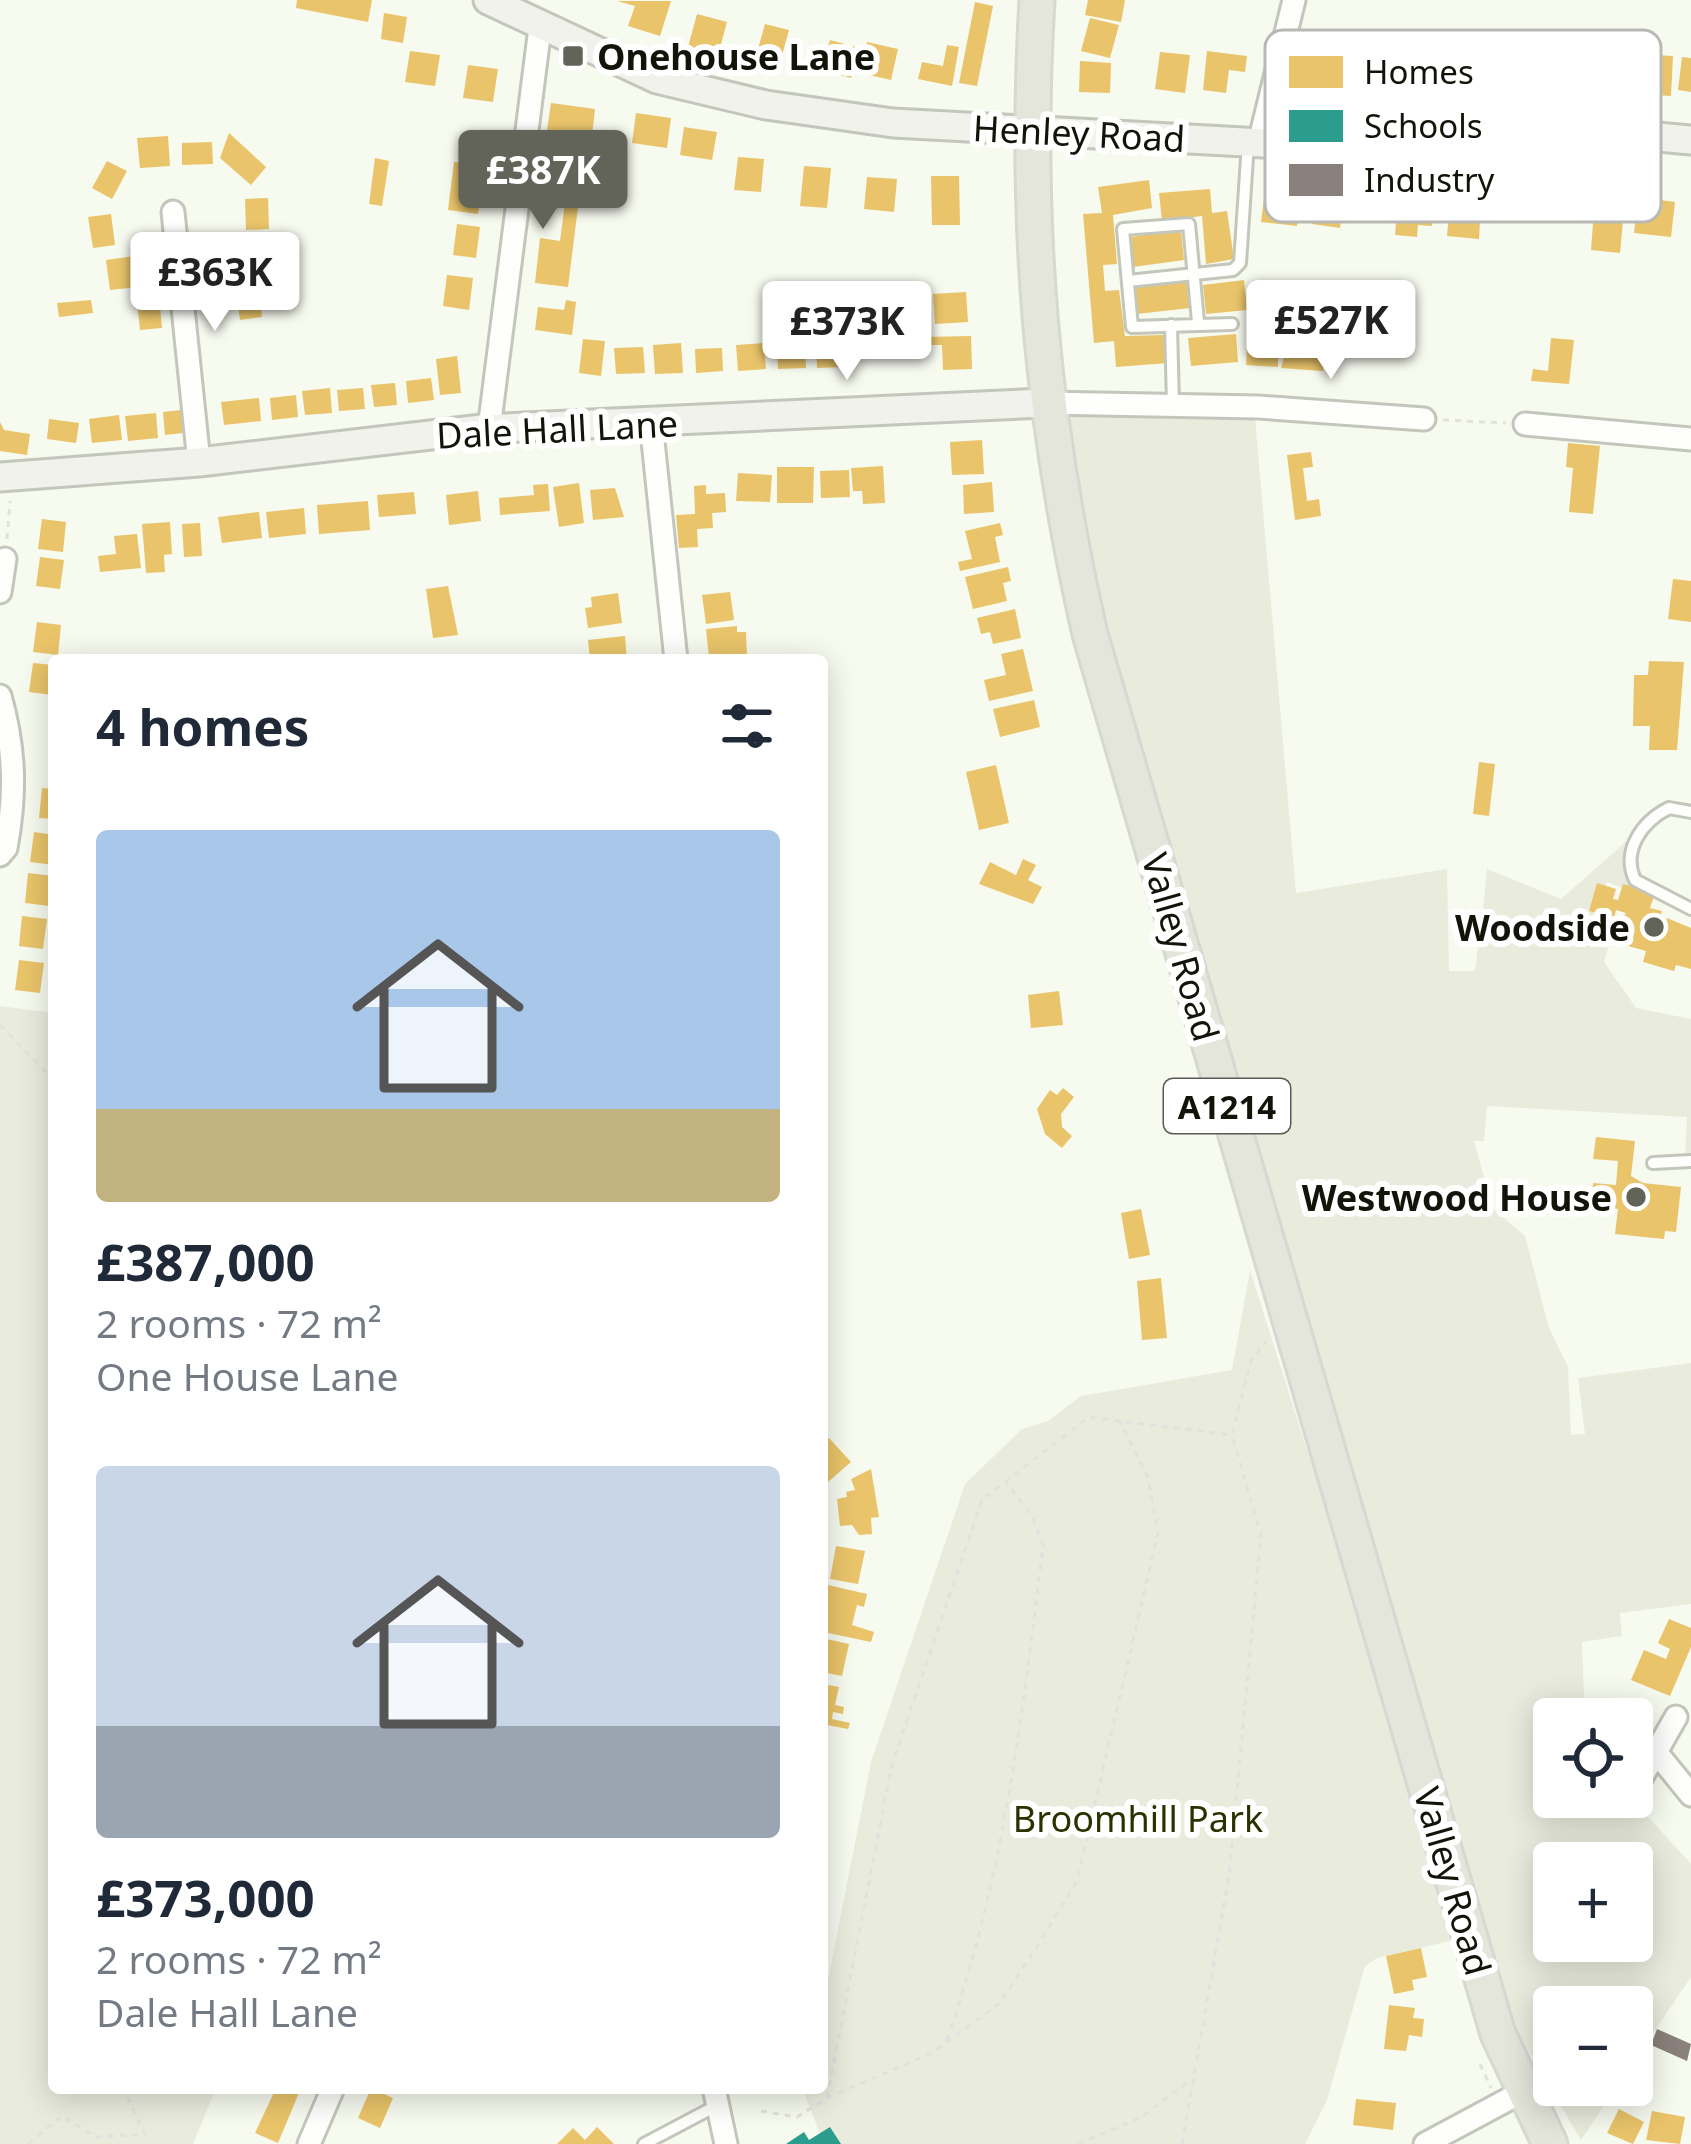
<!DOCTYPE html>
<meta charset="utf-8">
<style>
body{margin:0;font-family:"Noto Sans",sans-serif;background:#f2f2f3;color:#1f2937;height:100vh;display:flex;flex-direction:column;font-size:45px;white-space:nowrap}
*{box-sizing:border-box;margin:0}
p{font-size:39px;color:#747a83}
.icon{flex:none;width:66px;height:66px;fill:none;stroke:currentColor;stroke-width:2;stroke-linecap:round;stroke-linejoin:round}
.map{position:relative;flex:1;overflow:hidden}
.panel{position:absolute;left:48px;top:654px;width:780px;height:1440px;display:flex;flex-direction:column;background:#fff;border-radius:12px;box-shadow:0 6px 30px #0003}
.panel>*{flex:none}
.fabs{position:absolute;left:1533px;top:1698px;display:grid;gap:24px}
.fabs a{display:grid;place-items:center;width:120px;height:120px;border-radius:12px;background:#fff;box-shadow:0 6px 30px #0003;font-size:60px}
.price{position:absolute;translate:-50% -102px;padding:0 27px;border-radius:12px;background:#fff;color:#222;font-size:39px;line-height:78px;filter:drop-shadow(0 3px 6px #0008)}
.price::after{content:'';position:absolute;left:50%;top:72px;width:36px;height:27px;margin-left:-18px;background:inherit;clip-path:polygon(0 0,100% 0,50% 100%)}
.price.on{background:#626459;color:#fff}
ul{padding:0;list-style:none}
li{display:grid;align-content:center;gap:24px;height:636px;padding:0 48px}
li span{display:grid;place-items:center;height:372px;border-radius:12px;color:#555}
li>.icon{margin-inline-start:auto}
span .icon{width:216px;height:216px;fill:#fffc;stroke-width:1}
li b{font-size:51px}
h2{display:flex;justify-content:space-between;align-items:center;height:144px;padding:0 48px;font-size:51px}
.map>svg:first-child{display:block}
.green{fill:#e9ecdd;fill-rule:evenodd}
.homes{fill:#e9c46a}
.schools{fill:#2a9d8f}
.industry{fill:#8a817c}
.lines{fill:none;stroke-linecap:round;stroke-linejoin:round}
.lane-casing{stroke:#c3c6bb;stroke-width:16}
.street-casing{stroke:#c3c6bb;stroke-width:27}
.secondary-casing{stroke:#c3c6bb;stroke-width:33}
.primary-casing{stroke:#d6d8d2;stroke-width:39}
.path{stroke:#e1e2de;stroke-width:3;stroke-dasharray:6 6;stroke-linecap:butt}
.lane{stroke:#fefefd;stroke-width:10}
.street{stroke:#fefefd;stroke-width:21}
.secondary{stroke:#f1f2ec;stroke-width:27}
.primary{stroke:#e4e6dc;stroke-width:33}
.poi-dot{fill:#626459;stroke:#fff;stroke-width:4.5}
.labels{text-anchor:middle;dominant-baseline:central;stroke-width:12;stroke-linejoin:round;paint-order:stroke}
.shield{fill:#fff;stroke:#585a52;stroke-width:3}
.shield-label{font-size:33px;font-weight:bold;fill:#111408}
.poi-label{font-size:36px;font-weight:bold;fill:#111408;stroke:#fff;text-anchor:end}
.street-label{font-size:36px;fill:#111408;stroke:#fff}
.park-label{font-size:36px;fill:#2a3200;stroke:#fff}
.key{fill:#fff;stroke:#b8b8b5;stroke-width:3}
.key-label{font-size:33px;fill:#111408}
</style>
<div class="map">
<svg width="1691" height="2144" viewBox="0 0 1691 2144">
<rect width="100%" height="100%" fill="#f7faef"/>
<path class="green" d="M 1076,412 L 1255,417 L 1296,893 L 1447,869 L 1449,971 L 1475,971 L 1478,947 L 1488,940 L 1490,924 L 1482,920 L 1487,869 L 1561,899 L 1637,832 L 1630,891 L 1607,882 L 1599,909 L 1623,916 L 1626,908 L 1635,911 L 1613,930 L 1606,929 L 1604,936 L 1611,938 L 1604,962 L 1636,1008 L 1691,1019 L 1691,1155 L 1685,1155 L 1687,1117 L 1487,1106 L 1484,1141 L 1474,1141 L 1493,1209 L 1525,1236 L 1549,1328 L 1568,1367 L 1571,1435 L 1585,1434 L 1578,1378 L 1691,1363 L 1691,1604 L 1620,1613 L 1622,1636 L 1582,1642 L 1585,1719 L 1554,1719 L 1554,1797 L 1630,1797 L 1691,1864 L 1691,1977 L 1632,2064 L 1632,2007 L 1554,2007 L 1554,2085 L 1618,2085 L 1581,2140 L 1517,2032 L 1477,1908 L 1113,662 L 1081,521 L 1067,425 ZM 1554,1863 L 1632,1863 L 1632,1941 L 1554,1941 Z
M 0,1006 L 54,1013 L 54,2088 L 216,2088 L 193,2144 L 0,2144 Z
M 1250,1270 L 1363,1626 L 1454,1940 L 1377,1958 L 1365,1966 L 1327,2100 L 1305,2144 L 824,2144 L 805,2095 L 807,2088 L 822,2088 L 822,2010 L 871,1762 L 965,1484 L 1022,1429 L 1048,1421 L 1081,1396 L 1232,1370 Z"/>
<path class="homes" d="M 297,0 L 372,0 L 368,22 L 296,8 Z
M 1088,0 L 1125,0 L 1121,22 L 1085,15 Z
M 617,1 L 671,1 L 660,36 L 628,26 L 635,6 Z
M 975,2 L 993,6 L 977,86 L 959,83 Z
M 384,13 L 407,17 L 403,43 L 381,39 Z
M 697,14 L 727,22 L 718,55 L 688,47 Z
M 1090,18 L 1119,25 L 1110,58 L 1081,51 Z
M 765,24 L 789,30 L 779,66 L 755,60 Z
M 830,40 L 859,48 L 851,78 L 822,70 Z
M 867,42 L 898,49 L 891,80 L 860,73 Z
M 947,45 L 959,47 L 952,86 L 918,79 L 922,62 L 943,66 Z
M 410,51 L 440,55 L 435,86 L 405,82 Z
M 1207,51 L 1247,56 L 1245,72 L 1229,70 L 1226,93 L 1203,90 Z
M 1160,52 L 1190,55 L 1185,93 L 1155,89 Z
M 1635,54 L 1673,56 L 1671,96 L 1653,95 L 1654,86 L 1639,78 Z
M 1682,57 L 1691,58 L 1691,92 L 1678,90 Z
M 1080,61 L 1111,63 L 1110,93 L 1079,92 Z
M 468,65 L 498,69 L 493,102 L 463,98 Z
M 551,103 L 595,109 L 592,136 L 547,130 Z
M 636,113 L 671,118 L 667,148 L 632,143 Z
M 684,127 L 717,132 L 712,160 L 680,155 Z
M 229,133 L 266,167 L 251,185 L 220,158 Z
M 168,136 L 170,166 L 140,168 L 137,138 Z
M 212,142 L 213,164 L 182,165 L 182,143 Z
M 738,157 L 764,159 L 761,192 L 734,190 Z
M 375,158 L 389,161 L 382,206 L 369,204 Z
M 107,161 L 127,171 L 112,199 L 92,188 Z
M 454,162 L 485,165 L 478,214 L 448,210 Z
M 804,166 L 831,168 L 827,208 L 800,206 Z
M 931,176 L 959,176 L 960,225 L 932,225 Z
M 867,177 L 897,179 L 894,212 L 864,209 Z
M 549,179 L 581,183 L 568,287 L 535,283 L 540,238 L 560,241 L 566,195 L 548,193 Z
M 1149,180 L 1152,208 L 1113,215 L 1117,264 L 1103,265 L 1105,291 L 1119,290 L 1125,336 L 1164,335 L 1168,363 L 1116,367 L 1114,341 L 1094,343 L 1083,214 L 1102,213 L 1098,187 Z
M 1319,181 L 1337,183 L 1335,196 L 1344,198 L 1340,228 L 1312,224 Z
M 1266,182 L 1283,184 L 1280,208 L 1299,211 L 1297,226 L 1261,222 Z
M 1399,185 L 1414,186 L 1412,202 L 1434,204 L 1432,226 L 1418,225 L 1417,237 L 1395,235 Z
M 1210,189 L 1212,213 L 1227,211 L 1234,259 L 1206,264 L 1202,216 L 1162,221 L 1159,193 Z
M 1451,190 L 1481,192 L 1480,207 L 1488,208 L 1487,220 L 1480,220 L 1479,239 L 1447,236 Z
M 1595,196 L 1625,199 L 1620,253 L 1591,250 Z
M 1638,197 L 1675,202 L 1671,237 L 1634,233 Z
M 268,198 L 269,229 L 246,230 L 245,199 Z
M 111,214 L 115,245 L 93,248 L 88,217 Z
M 457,224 L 480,227 L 476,258 L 453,255 Z
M 1181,230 L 1184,260 L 1133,267 L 1130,237 Z
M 262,241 L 265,271 L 240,274 L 237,243 Z
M 134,256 L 138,287 L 110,290 L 106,260 Z
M 447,275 L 473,278 L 469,310 L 443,306 Z
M 1244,280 L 1247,310 L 1206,314 L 1203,285 Z
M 1187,282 L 1190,308 L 1137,314 L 1134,288 Z
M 259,287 L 262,317 L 240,320 L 236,290 Z
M 966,292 L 968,322 L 935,324 L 933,294 Z
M 159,297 L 162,328 L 140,330 L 137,300 Z
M 91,300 L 93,313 L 59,317 L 57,303 Z
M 566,300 L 576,302 L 572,335 L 535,330 L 538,307 L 564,310 Z
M 1249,317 L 1273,318 L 1271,354 L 1278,355 L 1278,367 L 1246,365 Z
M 1292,327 L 1326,330 L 1323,371 L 1281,368 Z
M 843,333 L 844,367 L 817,368 L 816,334 Z
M 903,334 L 904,350 L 848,352 L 847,336 Z
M 1236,334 L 1238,362 L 1191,366 L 1188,338 Z
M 971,336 L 972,369 L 943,370 L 942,345 L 923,345 L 923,337 Z
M 1551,338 L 1574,340 L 1569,384 L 1531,381 L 1533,369 L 1548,371 Z
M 583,339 L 605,341 L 601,376 L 579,373 Z
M 681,343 L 683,373 L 655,374 L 653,345 Z
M 764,343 L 766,369 L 738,371 L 736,345 Z
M 805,345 L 806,368 L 778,369 L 777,346 Z
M 643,347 L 645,373 L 616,374 L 614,348 Z
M 722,348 L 723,371 L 696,373 L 695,349 Z
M 457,356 L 461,393 L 440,395 L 436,359 Z
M 431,378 L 434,400 L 408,403 L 406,381 Z
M 395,383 L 397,405 L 374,407 L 371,385 Z
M 330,388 L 332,413 L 305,415 L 302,391 Z
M 363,388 L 365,409 L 339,411 L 337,390 Z
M 296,395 L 298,417 L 272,420 L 270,398 Z
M 259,398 L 261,421 L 224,425 L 221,402 Z
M 181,410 L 183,433 L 165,435 L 163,412 Z
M 156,413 L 158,438 L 128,441 L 125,416 Z
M 119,415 L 122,440 L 92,443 L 89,419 Z
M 49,419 L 79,423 L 76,443 L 47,439 Z
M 0,422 L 4,430 L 30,434 L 27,455 L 0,451 Z
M 982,440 L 984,474 L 952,475 L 950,442 Z
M 1568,443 L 1600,446 L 1593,514 L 1569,512 L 1573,468 L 1566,467 Z
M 1311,452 L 1313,467 L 1303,468 L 1307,501 L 1319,499 L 1321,516 L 1295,520 L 1287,455 Z
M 883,466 L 885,503 L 863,504 L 862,491 L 853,491 L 851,468 Z
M 777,467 L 814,467 L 813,503 L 777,503 Z
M 849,470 L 850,497 L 821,498 L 820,471 Z
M 738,473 L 772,475 L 770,502 L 736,501 Z
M 992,482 L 994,512 L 964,514 L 963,485 Z
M 579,483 L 584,523 L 559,527 L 553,487 Z
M 548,484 L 550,511 L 500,515 L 499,498 L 534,495 L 533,485 Z
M 706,485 L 706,494 L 725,493 L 726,512 L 712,513 L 713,528 L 697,529 L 698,547 L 679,548 L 676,515 L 695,514 L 694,486 Z
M 615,488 L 624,517 L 593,520 L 590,490 Z
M 478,491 L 481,521 L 449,525 L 446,495 Z
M 414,492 L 416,514 L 379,517 L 377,495 Z
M 368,501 L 370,530 L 319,534 L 317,505 Z
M 304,508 L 306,534 L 269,538 L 266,512 Z
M 259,512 L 262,538 L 222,543 L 218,517 Z
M 42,519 L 66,522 L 63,552 L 38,549 Z
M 170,522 L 172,554 L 164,555 L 165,572 L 146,573 L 142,524 Z
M 200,523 L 202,556 L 184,557 L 182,524 Z
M 1000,523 L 1003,535 L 995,537 L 1000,562 L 960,571 L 958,562 L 972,559 L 965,531 Z
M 137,534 L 141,568 L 100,572 L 98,556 L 116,554 L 114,536 Z
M 40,557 L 64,560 L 60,589 L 36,586 Z
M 1008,567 L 1011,581 L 1003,583 L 1007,601 L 973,609 L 965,577 Z
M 1673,579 L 1691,581 L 1691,622 L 1668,619 Z
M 448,586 L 458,635 L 433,638 L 426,589 Z
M 730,592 L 734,620 L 706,624 L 702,595 Z
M 618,593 L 622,623 L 588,628 L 585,608 L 592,607 L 591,597 Z
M 1015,609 L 1021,638 L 993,644 L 990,632 L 981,634 L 977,618 Z
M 37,622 L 61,625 L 58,655 L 33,652 Z
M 737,626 L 737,632 L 746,632 L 747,656 L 709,658 L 706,629 Z
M 625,636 L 627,660 L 590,660 L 588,640 Z
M 1023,649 L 1033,691 L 989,701 L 984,680 L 1006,675 L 1001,654 Z
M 1649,661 L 1684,662 L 1677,750 L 1649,750 L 1650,726 L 1633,726 L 1634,675 L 1648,675 Z
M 33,663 L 54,665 L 53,695 L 29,692 Z
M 1034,700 L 1040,727 L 1000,737 L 993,709 Z
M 1479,762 L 1495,764 L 1489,816 L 1473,814 Z
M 996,765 L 1009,823 L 979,830 L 966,772 Z
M 42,788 L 54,789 L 54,819 L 39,818 Z
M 34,832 L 54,835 L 54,865 L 30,862 Z
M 1023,859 L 1036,865 L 1028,880 L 1042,887 L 1033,904 L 979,884 L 990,862 L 1016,875 Z
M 28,873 L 53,876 L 49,906 L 25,903 Z
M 1597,883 L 1616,889 L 1613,899 L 1618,900 L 1623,884 L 1655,893 L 1650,908 L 1662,911 L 1658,923 L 1665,925 L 1667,918 L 1691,928 L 1691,969 L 1676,965 L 1674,971 L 1643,962 L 1646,951 L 1617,943 L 1626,913 L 1616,910 L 1614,918 L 1589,911 Z
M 22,916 L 47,919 L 43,949 L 19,946 Z
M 19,960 L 44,963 L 40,993 L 15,990 Z
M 1059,991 L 1063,1025 L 1031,1028 L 1028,995 Z
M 1063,1088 L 1074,1097 L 1061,1114 L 1062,1127 L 1072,1136 L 1062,1148 L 1045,1134 L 1037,1109 L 1050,1090 L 1057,1095 Z
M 1596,1137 L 1635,1141 L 1631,1176 L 1643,1183 L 1681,1187 L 1676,1232 L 1665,1231 L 1664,1239 L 1615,1234 L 1618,1209 L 1591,1206 L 1593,1183 L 1616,1185 L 1618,1161 L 1593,1159 Z
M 1141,1209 L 1150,1255 L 1129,1259 L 1121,1213 Z
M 1161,1278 L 1167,1338 L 1142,1340 L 1137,1281 Z
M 829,1438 L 851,1462 L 828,1482 L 822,1475 L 822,1445 Z
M 871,1469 L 879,1517 L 871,1518 L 872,1534 L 859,1535 L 852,1525 L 840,1526 L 837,1499 L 847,1497 L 846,1492 L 855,1490 L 851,1479 Z
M 836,1546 L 865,1551 L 858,1584 L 830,1579 Z
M 828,1585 L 867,1594 L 864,1607 L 857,1605 L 852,1625 L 874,1632 L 871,1642 L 828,1633 L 822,1619 Z
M 1669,1619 L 1691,1628 L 1691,1647 L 1670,1696 L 1631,1680 L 1644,1650 L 1666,1659 L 1670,1649 L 1658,1643 Z
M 822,1638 L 849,1644 L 842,1676 L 822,1672 Z
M 822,1684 L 839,1687 L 835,1705 L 844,1707 L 843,1714 L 833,1712 L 832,1719 L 850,1723 L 848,1729 L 822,1724 Z
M 1611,1698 L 1643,1716 L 1632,1750 L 1632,1719 L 1599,1717 Z
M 1421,1948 L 1427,1977 L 1412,1980 L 1414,1990 L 1394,1994 L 1386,1956 Z
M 1389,2005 L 1415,2008 L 1413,2018 L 1424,2019 L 1422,2037 L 1409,2035 L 1406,2051 L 1384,2049 Z
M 276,2088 L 301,2088 L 278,2143 L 255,2133 Z
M 371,2088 L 393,2098 L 380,2128 L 358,2118 Z
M 1356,2099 L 1396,2103 L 1393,2130 L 1353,2125 Z
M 1619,2109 L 1644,2122 L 1633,2144 L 1607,2133 Z
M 1652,2111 L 1685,2117 L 1680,2144 L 1646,2140 Z
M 597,2127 L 614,2144 L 557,2144 L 573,2128 L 585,2140 Z"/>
<path class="schools" d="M 830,2127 L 841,2144 L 786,2144 L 804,2132 L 809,2140 Z"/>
<path class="industry" d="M 1657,2029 L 1691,2044 L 1687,2061 L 1651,2045 Z"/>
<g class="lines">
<defs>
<path id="lane" d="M 1128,281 L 1233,270 L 1240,263 L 1248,143
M 1198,322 L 1189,224 L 1123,229 L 1132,327 L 1232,324
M 1171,325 L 1173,405
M 1691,812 L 1669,808 C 1643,821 1621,850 1635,880 L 1691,909
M 1653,1163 L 1691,1161
M 644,2144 L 714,2107"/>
<path id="street" d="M 1259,143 L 1294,0
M 173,212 L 199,462
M 1045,403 L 1258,407 L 1424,419
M 651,422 L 676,660
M 1525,424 L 1691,439
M 489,429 L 540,28
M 0,592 L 5,559
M 0,696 C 15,749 16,794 6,848 L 0,855
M 1656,1752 L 1691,1795
M 1639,1782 L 1676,1717
M 714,2088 L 726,2144
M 309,2144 L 333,2088
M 1425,2144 L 1522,2092"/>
<path id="secondary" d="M 488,0 L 657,79 L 766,105 L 893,123 L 1357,148 L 1647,136 L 1691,140
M 0,477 L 199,462 L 482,429 L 1045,403"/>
<path id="primary" d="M 1037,0 C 1024,220 1041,419 1090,634 L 1498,2034 L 1550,2144"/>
</defs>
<use href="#lane" class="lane-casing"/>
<use href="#street" class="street-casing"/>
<use href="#secondary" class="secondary-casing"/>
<use href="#primary" class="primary-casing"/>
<path class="path" d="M 1443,420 L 1506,423
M 7,539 L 10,501
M 0,1025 L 54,1080
M 947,2040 C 1003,1879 1023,1714 1043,1545 L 1032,1516 L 1006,1483
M 1480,2064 L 1491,2088
M 827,2098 L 892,1764 L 982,1500 L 1089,1417 L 1232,1435
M 761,2111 L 797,2117 L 827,2098 L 930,2054 L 999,2004 L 1034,1951 L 1077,1881 L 1158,1533 L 1148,1478 L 1120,1421
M 28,2144 L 62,2116 L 96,2137 L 145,2134 L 123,2088
M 1078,2144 L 1140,2118 L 1191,2080
M 1182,2144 L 1229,1876 L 1261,1535 L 1232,1435 L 1251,1361 L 1266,1341"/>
<use href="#lane" class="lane"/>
<use href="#street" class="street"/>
<use href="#secondary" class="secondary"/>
<use href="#primary" class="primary"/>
</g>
<g class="poi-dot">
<rect x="561" y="44" width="24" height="24" rx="6"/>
<circle cx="1654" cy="927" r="12"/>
<circle cx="1636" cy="1197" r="12"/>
</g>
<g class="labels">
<rect class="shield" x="1164" y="1079" width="126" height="54" rx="9"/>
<g class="shield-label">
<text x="1227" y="1106">A1214</text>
</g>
<g class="poi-label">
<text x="597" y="56" text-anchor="start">Onehouse Lane</text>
<text x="1630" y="927">Woodside</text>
<text x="1612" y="1197">Westwood House</text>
</g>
<g class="street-label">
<text transform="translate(1079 133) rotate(3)">Henley Road</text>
<text transform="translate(557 429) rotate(-3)">Dale Hall Lane</text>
<text transform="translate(1181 947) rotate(74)">Valley Road</text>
<text transform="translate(1453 1881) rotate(74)">Valley Road</text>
</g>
<g class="park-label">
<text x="1138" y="1818">Broomhill Park</text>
</g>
</g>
<rect x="1265" y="30" width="396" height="192" rx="18" class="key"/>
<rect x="1289" y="56" width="54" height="32" fill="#e9c46a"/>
<rect x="1289" y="110" width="54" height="32" fill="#2a9d8f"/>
<rect x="1289" y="164" width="54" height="32" fill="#8a817c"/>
<g class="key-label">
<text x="1364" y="84">Homes</text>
<text x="1364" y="138">Schools</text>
<text x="1364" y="192">Industry</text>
</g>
</svg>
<div class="fabs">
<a><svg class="icon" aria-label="locate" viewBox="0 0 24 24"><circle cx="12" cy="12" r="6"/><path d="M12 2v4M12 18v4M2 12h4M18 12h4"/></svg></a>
<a>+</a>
<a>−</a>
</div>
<b class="price on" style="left:543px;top:232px">£387K</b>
<b class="price" style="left:215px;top:334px">£363K</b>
<b class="price" style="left:1331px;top:382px">£527K</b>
<b class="price" style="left:847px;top:383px">£373K</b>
<section class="panel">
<h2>4 homes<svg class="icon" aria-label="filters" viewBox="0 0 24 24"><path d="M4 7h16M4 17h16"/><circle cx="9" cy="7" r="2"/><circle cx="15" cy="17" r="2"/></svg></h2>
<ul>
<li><span style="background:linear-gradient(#a9c7e8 75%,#c2b280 0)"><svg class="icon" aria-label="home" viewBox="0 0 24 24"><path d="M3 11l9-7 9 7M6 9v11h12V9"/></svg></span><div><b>£387,000</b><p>2 rooms · 72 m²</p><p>One House Lane</p></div></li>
<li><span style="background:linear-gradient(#c9d6e8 70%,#9aa5b1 0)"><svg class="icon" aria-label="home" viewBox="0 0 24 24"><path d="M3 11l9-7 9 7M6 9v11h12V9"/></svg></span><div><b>£373,000</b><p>2 rooms · 72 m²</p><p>Dale Hall Lane</p></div></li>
</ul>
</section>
</div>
